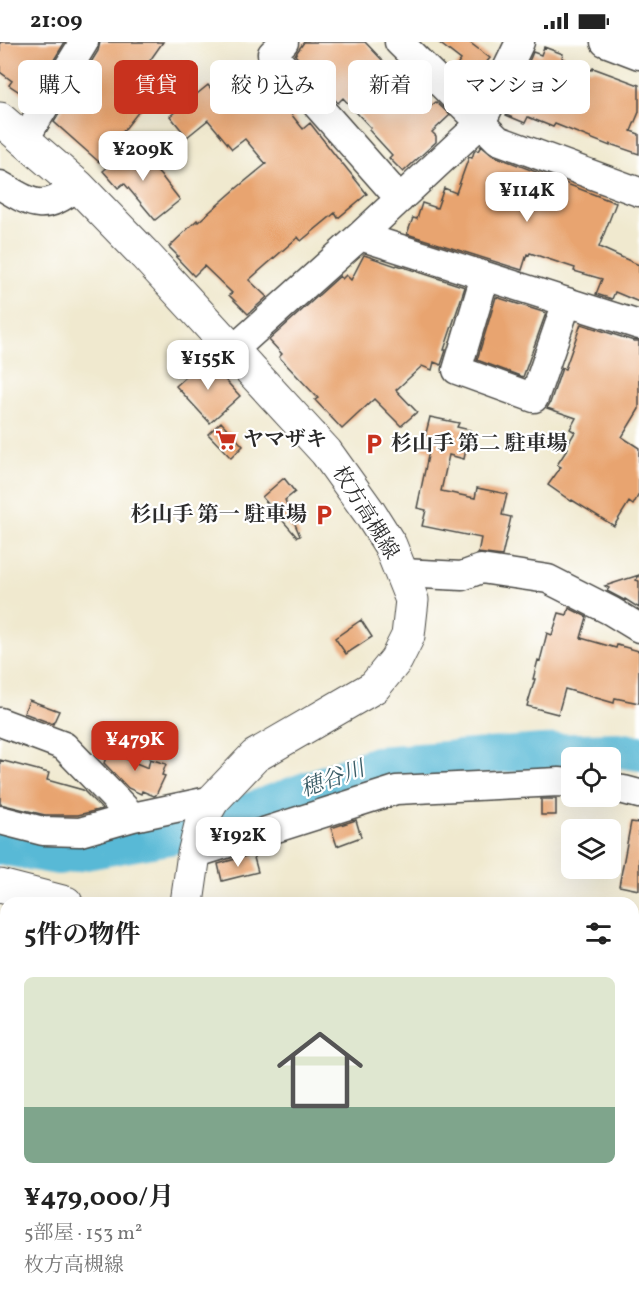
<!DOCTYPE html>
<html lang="ja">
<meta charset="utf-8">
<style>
body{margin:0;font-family:Vollkorn,"Noto Serif JP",serif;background:#f6f6f6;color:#222;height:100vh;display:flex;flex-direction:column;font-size:22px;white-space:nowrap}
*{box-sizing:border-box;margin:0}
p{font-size:20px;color:#767676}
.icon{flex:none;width:33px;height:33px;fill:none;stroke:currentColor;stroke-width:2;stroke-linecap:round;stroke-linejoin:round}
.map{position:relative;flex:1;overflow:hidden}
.panel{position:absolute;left:0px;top:855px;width:639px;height:404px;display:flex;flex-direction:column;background:#fff;border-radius:18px 18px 0 0;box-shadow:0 6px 24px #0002}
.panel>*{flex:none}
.banner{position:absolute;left:18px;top:18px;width:603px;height:54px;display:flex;gap:12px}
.fabs{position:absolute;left:561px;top:705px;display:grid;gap:12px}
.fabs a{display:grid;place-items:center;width:60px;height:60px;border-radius:9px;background:#fff;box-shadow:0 6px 24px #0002;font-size:30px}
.price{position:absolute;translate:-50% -51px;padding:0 14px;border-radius:12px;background:#fff;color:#222;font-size:20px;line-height:39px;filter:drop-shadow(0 2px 3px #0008)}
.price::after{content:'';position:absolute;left:50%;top:36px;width:18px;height:14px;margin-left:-9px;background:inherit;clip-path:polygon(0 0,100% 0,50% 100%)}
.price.selected{background:#c8321e;color:#fff}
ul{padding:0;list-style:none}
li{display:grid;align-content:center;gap:12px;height:318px;padding:0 24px}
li+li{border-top:2px solid #e0e0e0}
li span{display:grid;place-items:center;height:186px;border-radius:9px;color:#555}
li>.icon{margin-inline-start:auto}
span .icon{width:108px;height:108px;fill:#fffc;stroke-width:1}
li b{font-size:26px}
h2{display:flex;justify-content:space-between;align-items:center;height:72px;padding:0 24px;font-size:26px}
.tag{padding:0 21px;border-radius:9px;background:#fff;box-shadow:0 6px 24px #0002;font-size:21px;line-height:54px}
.tag.selected{background:#c8321e;color:#fff}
.status{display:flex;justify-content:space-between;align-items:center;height:42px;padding:0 30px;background:#fff;direction:ltr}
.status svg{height:16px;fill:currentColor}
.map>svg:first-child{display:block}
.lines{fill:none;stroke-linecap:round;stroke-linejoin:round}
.river{stroke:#58b9d6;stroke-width:36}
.building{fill:#e8a470}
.minor-casing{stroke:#494844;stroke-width:31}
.major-casing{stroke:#494844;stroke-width:35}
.highway-casing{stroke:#494844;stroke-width:35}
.minor{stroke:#fff;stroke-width:28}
.major{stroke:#fff;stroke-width:33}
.highway{stroke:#fff;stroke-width:33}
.labels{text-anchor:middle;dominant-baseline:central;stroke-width:4.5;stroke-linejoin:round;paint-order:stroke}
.poi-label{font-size:21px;font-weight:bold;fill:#2b2b2b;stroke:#fff;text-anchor:start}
.street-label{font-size:21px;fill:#2b2b2b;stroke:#fff}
.water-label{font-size:22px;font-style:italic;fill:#3b5d67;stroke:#fff}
</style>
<div class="status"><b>21:09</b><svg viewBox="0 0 49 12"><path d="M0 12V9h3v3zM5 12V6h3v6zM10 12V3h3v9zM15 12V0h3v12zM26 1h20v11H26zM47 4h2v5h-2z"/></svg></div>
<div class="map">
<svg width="639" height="1258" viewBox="0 0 639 1258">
<rect width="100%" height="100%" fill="#fff"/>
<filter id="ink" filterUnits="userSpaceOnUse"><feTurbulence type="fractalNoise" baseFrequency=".0167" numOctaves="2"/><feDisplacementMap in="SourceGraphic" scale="12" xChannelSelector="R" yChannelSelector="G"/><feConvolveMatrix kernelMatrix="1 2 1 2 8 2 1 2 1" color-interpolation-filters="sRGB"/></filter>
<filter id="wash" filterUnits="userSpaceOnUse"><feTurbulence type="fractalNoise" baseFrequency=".008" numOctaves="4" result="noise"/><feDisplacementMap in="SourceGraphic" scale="24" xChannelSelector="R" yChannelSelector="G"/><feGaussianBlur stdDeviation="1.35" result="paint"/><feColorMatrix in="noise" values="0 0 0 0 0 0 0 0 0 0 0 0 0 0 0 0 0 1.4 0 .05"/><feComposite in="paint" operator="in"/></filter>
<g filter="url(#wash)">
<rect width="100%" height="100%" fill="#f0e9cf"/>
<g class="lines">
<path class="river" d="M 0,805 L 58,815 L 185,792 L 377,722 L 543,710 L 618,708 L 639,711"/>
</g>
<g id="blocks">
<path class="building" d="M 0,0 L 65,0 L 30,57 L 9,43 L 12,39 L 0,30 Z
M 100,0 L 163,0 L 134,41 L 151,54 L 99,120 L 54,80 L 98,9 Z
M 304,0 L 365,0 L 404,41 L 406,39 L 431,64 L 436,60 L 450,73 L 432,90 L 436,94 L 436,100 L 403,130 L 389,116 L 392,113 L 369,88 L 371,86 L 343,56 L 338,61 L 295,13 Z
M 438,0 L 469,0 L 490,16 L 471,39 L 455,26 L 461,18 Z
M 544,5 L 563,12 L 562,16 L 592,28 L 593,26 L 639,43 L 639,70 L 631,89 L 639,92 L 639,112 L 610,102 L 610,104 L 555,82 L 553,85 L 528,75 L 525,81 L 506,73 L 516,47 L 517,48 L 533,10 L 541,13 Z
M 252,24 L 269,45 L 272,43 L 285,60 L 283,62 L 303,87 L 310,81 L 342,122 L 343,122 L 367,152 L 338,176 L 335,171 L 301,199 L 298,195 L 249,238 L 267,255 L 248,272 L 229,253 L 232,251 L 204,224 L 194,234 L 176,215 L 178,214 L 169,205 L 197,178 L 198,180 L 238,145 L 266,122 L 245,97 L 232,107 L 208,78 L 187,95 L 170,74 L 208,43 L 216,53 Z
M 133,104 L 163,136 L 180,158 L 155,178 L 124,141 L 118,146 L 103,129 Z
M 481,104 L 492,113 L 616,161 L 599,205 L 639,223 L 639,260 L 615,250 L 612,257 L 596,252 L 602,237 L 574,229 L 575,226 L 530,211 L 529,213 L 527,212 L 522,228 L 407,192 L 413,176 L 417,177 L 422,161 L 437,166 L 444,146 L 456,151 L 469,115 L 472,116 L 474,110 L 476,108 L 478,109 Z
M 364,213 L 396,224 L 397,223 L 465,245 L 444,308 L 446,308 L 441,323 L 434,320 L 432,328 L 422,324 L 396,348 L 417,370 L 401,384 L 374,357 L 342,387 L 315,358 L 318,356 L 279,315 L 282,312 L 269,298 L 340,234 L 342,237 L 346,233 L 351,238 Z
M 496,255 L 546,271 L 523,335 L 477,318 Z
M 581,282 L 634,299 L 639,299 L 639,367 L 622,395 L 639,406 L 639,452 L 633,463 L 629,460 L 614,484 L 572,458 L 571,459 L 548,443 L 561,425 L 557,423 L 568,406 L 566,405 L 575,390 L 570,387 L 576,376 L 547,366 L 550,361 L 562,326 L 565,327 Z
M 206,317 L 240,354 L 210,381 L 176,344 Z
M 430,375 L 459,381 L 457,385 L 470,388 L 464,417 L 449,413 L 441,449 L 475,456 L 477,446 L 507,452 L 502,473 L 511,475 L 502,514 L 478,511 L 481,496 L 422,484 L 426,468 L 417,466 L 429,409 L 422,407 Z
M 221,380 L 243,404 L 231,416 L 208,392 Z
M 284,436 L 295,450 L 285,458 L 300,494 L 297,495 L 262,455 Z
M 639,533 L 636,538 L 639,539 L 639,566 L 625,557 L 624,558 L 607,549 L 609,546 L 605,544 Z
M 569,566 L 587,575 L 581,596 L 616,606 L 617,603 L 639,609 L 639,661 L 615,656 L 614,661 L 565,647 L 558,672 L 527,664 L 535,637 L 533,637 L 538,618 L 540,619 L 547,591 L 552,593 L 559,571 L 567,573 Z
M 361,578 L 372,595 L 346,612 L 335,596 Z
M 29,658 L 59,669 L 53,682 L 24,671 Z
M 113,698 L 122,701 L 119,714 L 148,726 L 150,717 L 166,722 L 162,733 L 165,734 L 156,753 L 154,754 L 142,749 L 141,752 L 128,746 L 104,721 Z
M 0,718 L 49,731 L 47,738 L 83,748 L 102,767 L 78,773 L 45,773 L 0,762 Z
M 541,757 L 556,757 L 556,773 L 541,773 Z
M 356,778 L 361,795 L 337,804 L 331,786 Z
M 631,780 L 639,781 L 639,848 L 619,844 Z
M 253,812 L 258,830 L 222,839 L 218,822 Z"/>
</g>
</g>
<g filter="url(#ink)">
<use href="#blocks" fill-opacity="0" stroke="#494844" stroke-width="1.5"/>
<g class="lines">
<defs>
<path id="minor" d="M 284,0 L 272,12 L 400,157
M 399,0 L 498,98 L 639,150
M 605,0 L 639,13
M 24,98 L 84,0
M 0,143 C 35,164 43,170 78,144
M 360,194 L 639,283
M 485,234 L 457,328 L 534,356 L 567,260
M 233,308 L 360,194 L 481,81 L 520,0
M 402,531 L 462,534 L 481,527 L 548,537 L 611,569 L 639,586
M 0,680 L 64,704 L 133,775 L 213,758
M 610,746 L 624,748 L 639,752
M 0,778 L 43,789 L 80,790 L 133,775
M 194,812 L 396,748 L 559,740 L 572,741
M 0,1225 L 6,1220
M 104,1252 L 105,1258
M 495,1252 L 504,1258
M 594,1252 L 597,1258
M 215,1258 L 218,1252"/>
<path id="major" d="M 0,77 L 78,144 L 145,213 L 326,410 L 369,470 L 390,503 L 412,558 L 408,594 L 396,618 L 374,645 L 255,714 L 213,758 L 203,775 L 194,812 L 187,861"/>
<path id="highway" d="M 0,844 L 66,861
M 633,994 L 639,995"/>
</defs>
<use href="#minor" class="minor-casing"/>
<use href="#major" class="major-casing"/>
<use href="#highway" class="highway-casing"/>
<use href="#minor" class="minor"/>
<use href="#major" class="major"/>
<use href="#highway" class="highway"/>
</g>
</g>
<defs>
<symbol id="supermarket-bare" viewBox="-9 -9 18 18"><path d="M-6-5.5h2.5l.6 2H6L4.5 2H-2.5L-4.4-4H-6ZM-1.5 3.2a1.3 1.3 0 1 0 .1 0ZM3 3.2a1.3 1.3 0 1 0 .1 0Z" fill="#c8321e" stroke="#fff" stroke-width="2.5" paint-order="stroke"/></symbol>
<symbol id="parking-bare" viewBox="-9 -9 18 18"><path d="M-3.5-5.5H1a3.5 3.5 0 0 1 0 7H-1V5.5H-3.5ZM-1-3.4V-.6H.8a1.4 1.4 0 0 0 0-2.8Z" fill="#c8321e" stroke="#fff" stroke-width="2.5" paint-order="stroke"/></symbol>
</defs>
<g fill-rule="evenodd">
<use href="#supermarket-bare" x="211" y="383" width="30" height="30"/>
<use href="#parking-bare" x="359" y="387" width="30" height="30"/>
<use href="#parking-bare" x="309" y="458" width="30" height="30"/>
</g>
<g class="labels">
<g class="poi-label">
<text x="243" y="398">ヤマザキ</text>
<text x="391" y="402">杉山手 第二 駐車場</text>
<text x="307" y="473" text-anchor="end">杉山手 第一 駐車場</text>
</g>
<g class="street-label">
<text transform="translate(365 471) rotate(58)">枚方高槻線</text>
</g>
<g class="water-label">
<text transform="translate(333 738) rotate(-20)">穂谷川</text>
</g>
</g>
</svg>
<div class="fabs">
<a><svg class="icon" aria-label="locate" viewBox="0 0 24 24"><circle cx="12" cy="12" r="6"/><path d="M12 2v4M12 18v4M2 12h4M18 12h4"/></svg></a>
<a><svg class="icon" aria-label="layers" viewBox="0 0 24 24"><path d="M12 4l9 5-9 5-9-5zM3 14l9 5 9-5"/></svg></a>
</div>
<b class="price" style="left:143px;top:140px">¥209K</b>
<b class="price" style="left:527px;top:181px">¥114K</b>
<b class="price" style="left:208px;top:349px">¥155K</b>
<b class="price selected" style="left:135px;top:730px">¥479K</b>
<b class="price" style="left:238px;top:826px">¥192K</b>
<div class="banner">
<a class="tag">購入</a>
<a class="tag selected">賃貸</a>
<a class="tag">絞り込み</a>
<a class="tag">新着</a>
<a class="tag">マンション</a>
</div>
<section class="panel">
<h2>5件の物件<svg class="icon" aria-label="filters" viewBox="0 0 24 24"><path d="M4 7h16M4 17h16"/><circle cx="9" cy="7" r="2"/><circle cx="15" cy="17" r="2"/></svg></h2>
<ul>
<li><span style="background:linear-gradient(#dfe7d0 70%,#7fa58c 0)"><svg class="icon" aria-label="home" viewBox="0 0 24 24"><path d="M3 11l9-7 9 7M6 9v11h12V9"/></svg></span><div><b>¥479,000/月</b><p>5部屋 · 153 m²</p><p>枚方高槻線</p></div></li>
</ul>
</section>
</div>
